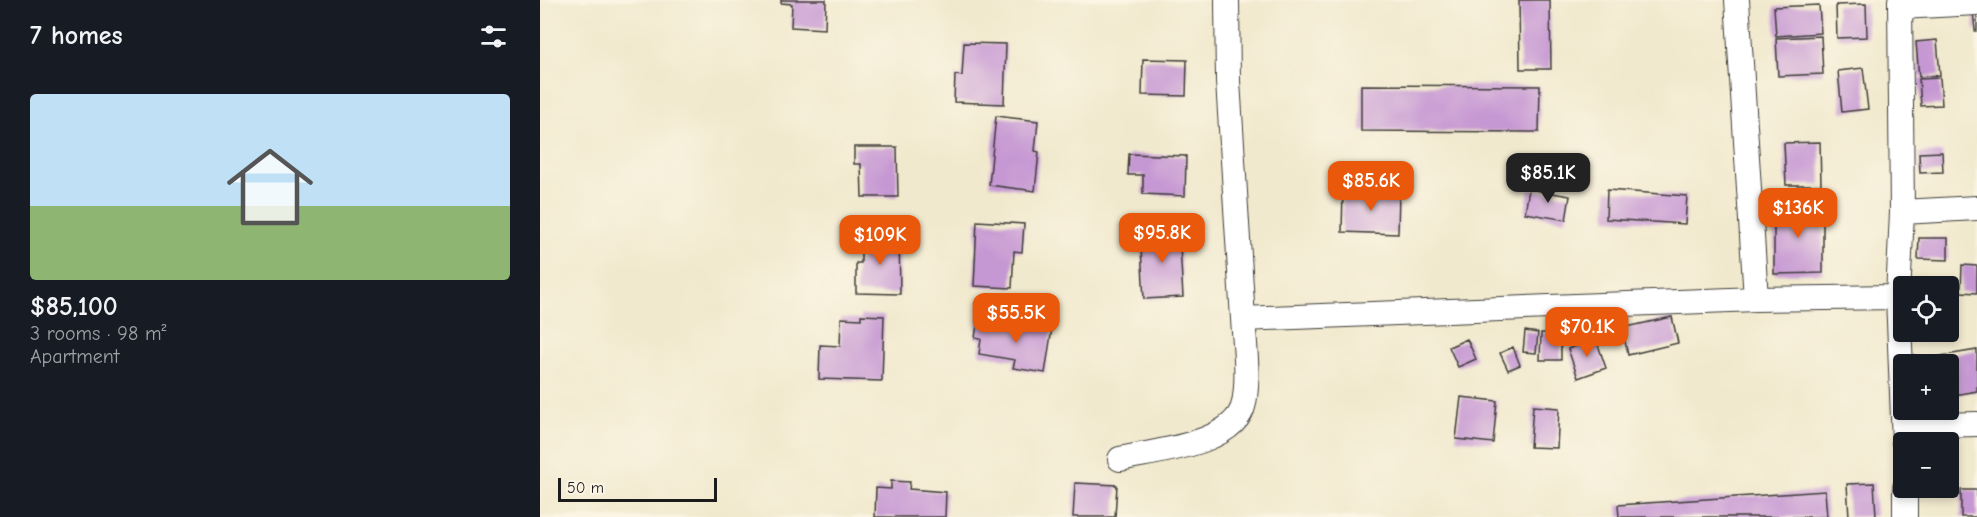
<!DOCTYPE html>
<meta charset="utf-8">
<style>
body{margin:0;font-family:"Comic Neue",sans-serif;background:#20242c;color:#f1f3f6;height:100vh;display:flex;flex-direction:column;font-size:22px;white-space:nowrap}
*{box-sizing:border-box;margin:0}
p{font-size:20px;color:#9ea1a6}
.icon{flex:none;width:33px;height:33px;fill:none;stroke:currentColor;stroke-width:2;stroke-linecap:round;stroke-linejoin:round}
.map{position:relative;flex:1;overflow:hidden}
.panel{display:flex;flex-direction:column;background:#171b24;width:540px}
.panel>*{flex:none}
.controls{position:absolute;left:1353px;top:276px;display:grid;gap:12px}
.controls a{display:grid;place-items:center;width:66px;height:66px;border-radius:6px;background:#171b24;box-shadow:0 3px 9px #0003;font-size:30px}
.scale{position:absolute;left:18px;bottom:15px;width:159px;box-sizing:border-box;padding-left:6px;border:3px solid #1c1c1c;border-top:0;font-size:16px;line-height:21px;white-space:nowrap;color:#1c1c1c;-webkit-text-stroke:4px #fcf5e5;paint-order:stroke}
.price{position:absolute;translate:-50% -51px;padding:0 14px;border-radius:12px;background:#ea580c;color:#fff;font-size:20px;line-height:39px;filter:drop-shadow(0 2px 3px #0008)}
.price::after{content:'';position:absolute;left:50%;top:36px;width:18px;height:14px;margin-left:-9px;background:inherit;clip-path:polygon(0 0,100% 0,50% 100%)}
.price.active{background:#222;color:#fff}
ul{padding:0;list-style:none}
li{display:grid;align-content:center;gap:12px;height:318px;padding:0 30px}
li span{display:grid;place-items:center;height:186px;border-radius:6px;color:#555}
li>.icon{margin-inline-start:auto}
span .icon{width:108px;height:108px;fill:#fffc;stroke-width:1}
li b{font-size:26px}
h2{display:flex;justify-content:space-between;align-items:center;height:72px;padding:0 30px;font-size:26px}
main{display:flex;flex:1;min-height:0}
.map>svg:first-child{display:block}
.building{fill:#c698d3}
.lines{fill:none;stroke-linecap:round;stroke-linejoin:round}
.minor-casing{stroke:#3c3b37;stroke-width:26}
.minor{stroke:#fff;stroke-width:24}
</style>
<main>
<section class="panel">
<h2>7 homes<svg class="icon" aria-label="filters" viewBox="0 0 24 24"><path d="M4 7h16M4 17h16"/><circle cx="9" cy="7" r="2"/><circle cx="15" cy="17" r="2"/></svg></h2>
<ul>
<li><span style="background:linear-gradient(#bfe0f5 60%,#8fb573 0)"><svg class="icon" aria-label="home" viewBox="0 0 24 24"><path d="M3 11l9-7 9 7M6 9v11h12V9"/></svg></span><div><b>$85,100</b><p>3 rooms · 98 m²</p><p>Apartment</p></div></li>
</ul>
</section>
<div class="map">
<svg width="1437" height="517" viewBox="0 0 1437 517">
<rect width="100%" height="100%" fill="#fcf5e5"/>
<filter id="ink" filterUnits="userSpaceOnUse"><feTurbulence type="fractalNoise" baseFrequency=".0167" numOctaves="2"/><feDisplacementMap in="SourceGraphic" scale="12" xChannelSelector="R" yChannelSelector="G"/><feConvolveMatrix kernelMatrix="1 2 1 2 8 2 1 2 1" color-interpolation-filters="sRGB"/></filter>
<filter id="wash" filterUnits="userSpaceOnUse"><feTurbulence type="fractalNoise" baseFrequency=".008" numOctaves="4" result="noise"/><feDisplacementMap in="SourceGraphic" scale="24" xChannelSelector="R" yChannelSelector="G"/><feGaussianBlur stdDeviation="1.35" result="paint"/><feColorMatrix in="noise" values="0 0 0 0 0 0 0 0 0 0 0 0 0 0 0 0 0 1.4 0 .05"/><feComposite in="paint" operator="in"/></filter>
<g filter="url(#wash)">
<rect width="100%" height="100%" fill="#f1e9cd"/>
<g id="blocks">
<path class="building" d="M 241,0 L 286,0 L 285,29 L 251,27 L 252,4 L 241,3 Z
M 979,0 L 1010,0 L 1011,69 L 980,69 Z
M 1326,4 L 1327,37 L 1297,38 L 1296,5 Z
M 1279,5 L 1281,33 L 1236,36 L 1234,7 Z
M 1437,9 L 1437,31 L 1435,31 L 1433,10 Z
M 1281,36 L 1283,74 L 1238,76 L 1236,38 Z
M 1397,40 L 1400,75 L 1379,77 L 1376,42 Z
M 424,43 L 466,44 L 464,104 L 414,102 L 415,75 L 422,76 Z
M 603,59 L 647,60 L 646,96 L 602,95 Z
M 1323,68 L 1328,109 L 1302,112 L 1298,71 Z
M 1400,78 L 1402,105 L 1381,106 L 1379,79 Z
M 821,85 L 1000,86 L 999,132 L 821,131 Z
M 456,116 L 498,121 L 495,151 L 499,152 L 495,191 L 449,185 Z
M 1280,142 L 1281,185 L 1246,185 L 1244,143 Z
M 314,147 L 357,147 L 358,197 L 322,197 L 321,164 L 314,164 Z
M 1402,152 L 1403,172 L 1380,173 L 1379,153 Z
M 589,154 L 646,156 L 645,196 L 603,194 L 603,175 L 588,175 Z
M 989,189 L 1030,196 L 1026,220 L 985,213 Z
M 803,190 L 859,191 L 858,234 L 802,232 Z
M 1067,190 L 1147,196 L 1145,224 L 1066,219 Z
M 1234,205 L 1283,205 L 1283,273 L 1234,274 Z
M 437,221 L 484,224 L 482,252 L 474,251 L 472,288 L 434,286 Z
M 639,229 L 643,297 L 604,299 L 600,231 Z
M 329,233 L 359,233 L 360,294 L 316,293 L 316,263 L 321,263 L 321,249 L 329,249 Z
M 1379,238 L 1408,238 L 1408,260 L 1378,259 Z
M 1422,265 L 1437,266 L 1437,293 L 1421,292 Z
M 321,315 L 344,316 L 342,381 L 279,379 L 280,345 L 300,346 L 301,318 L 321,319 Z
M 1132,317 L 1138,343 L 1088,355 L 1082,328 Z
M 438,319 L 489,330 L 490,324 L 512,328 L 505,373 L 473,368 L 475,360 L 439,354 L 441,339 L 435,338 Z
M 985,331 L 998,333 L 996,353 L 983,352 Z
M 1001,333 L 1021,333 L 1021,360 L 1000,360 Z
M 927,339 L 936,359 L 918,367 L 909,347 Z
M 1056,339 L 1066,368 L 1038,378 L 1028,349 Z
M 973,347 L 980,365 L 968,370 L 960,353 Z
M 1437,350 L 1437,391 L 1408,396 L 1408,364 L 1402,364 L 1400,356 Z
M 921,397 L 957,401 L 953,443 L 916,439 Z
M 993,406 L 1019,408 L 1017,448 L 990,447 Z
M 351,481 L 370,482 L 369,489 L 406,492 L 405,517 L 335,517 L 336,488 L 351,489 Z
M 535,483 L 577,485 L 575,517 L 533,517 Z
M 1334,483 L 1336,516 L 1309,517 L 1307,484 Z
M 1421,490 L 1437,490 L 1437,517 L 1421,517 Z
M 1285,491 L 1287,517 L 1079,517 L 1078,505 Z"/>
</g>
</g>
<g filter="url(#ink)">
<use href="#blocks" fill-opacity="0" stroke="#3c3b37" stroke-width="1.5"/>
<g class="lines">
<defs>
<path id="minor" d="M 687,0 L 688,81 L 703,319 L 1216,299 L 1358,297
M 1197,0 L 1216,299
M 1360,0 L 1362,212 L 1358,297 L 1364,442
M 1360,7 L 1437,3
M 1362,212 L 1437,208
M 1364,426 L 1437,424
M 580,459 C 614,451 696,445 704,403 C 709,377 705,346 703,319
M 1365,488 L 1365,517"/>
</defs>
<use href="#minor" class="minor-casing"/>
<use href="#minor" class="minor"/>
</g>
</g>
</svg>
<div class="controls">
<a><svg class="icon" aria-label="locate" viewBox="0 0 24 24"><circle cx="12" cy="12" r="6"/><path d="M12 2v4M12 18v4M2 12h4M18 12h4"/></svg></a>
<a>+</a>
<a>−</a>
</div>
<div class="scale">50 m</div>
<b class="price active" style="left:1008px;top:204px">$85.1K</b>
<b class="price" style="left:831px;top:212px">$85.6K</b>
<b class="price" style="left:1258px;top:239px">$136K</b>
<b class="price" style="left:622px;top:264px">$95.8K</b>
<b class="price" style="left:340px;top:266px">$109K</b>
<b class="price" style="left:476px;top:344px">$55.5K</b>
<b class="price" style="left:1047px;top:358px">$70.1K</b>
</div>
</main>
